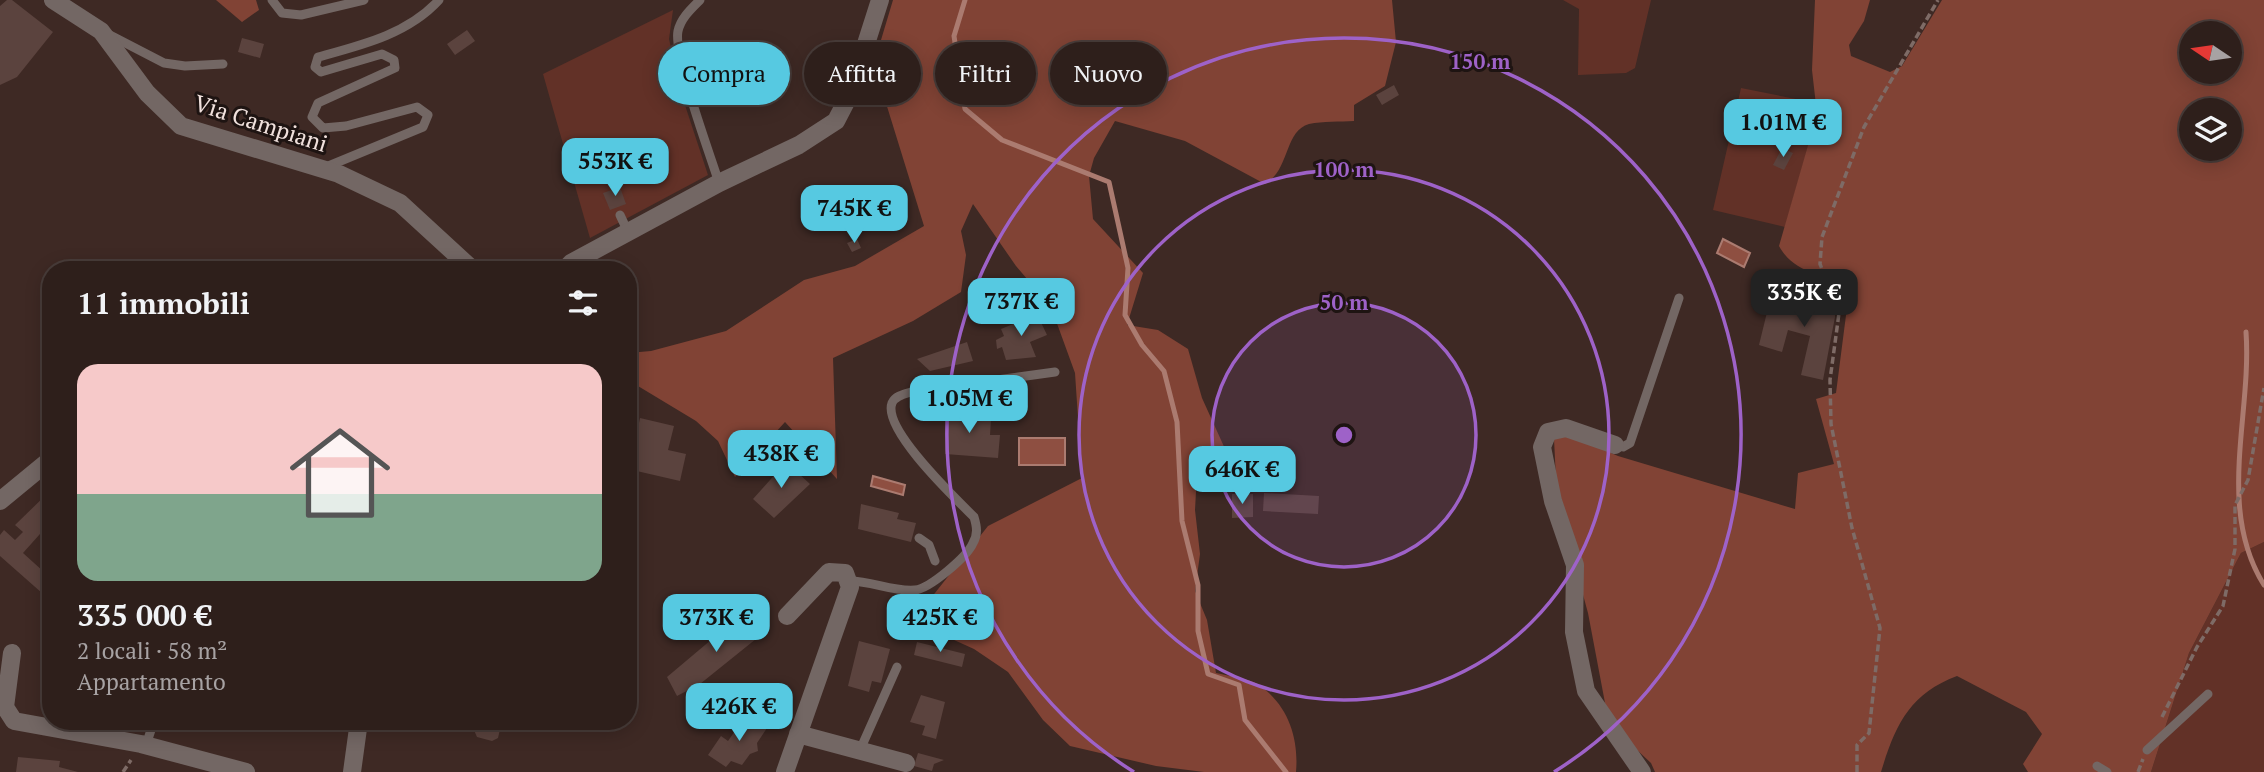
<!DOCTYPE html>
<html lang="it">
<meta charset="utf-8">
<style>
body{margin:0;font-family:"PT Serif",serif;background:#362724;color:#f1f3f6;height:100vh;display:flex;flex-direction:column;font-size:26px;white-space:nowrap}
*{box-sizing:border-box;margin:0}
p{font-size:23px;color:#a7a2a3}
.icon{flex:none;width:38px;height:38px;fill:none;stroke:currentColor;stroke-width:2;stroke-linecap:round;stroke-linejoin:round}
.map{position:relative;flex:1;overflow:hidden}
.side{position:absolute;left:42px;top:261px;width:595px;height:469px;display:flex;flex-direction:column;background:#2e1f1b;border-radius:28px;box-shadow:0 4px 18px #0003,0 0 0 2px #493d3a}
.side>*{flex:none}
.banner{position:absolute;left:658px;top:42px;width:665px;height:63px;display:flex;gap:14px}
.needle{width:46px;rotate:283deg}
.fabs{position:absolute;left:2179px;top:21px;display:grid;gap:14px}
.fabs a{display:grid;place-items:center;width:63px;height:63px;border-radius:50%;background:#2e1f1b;box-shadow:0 4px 18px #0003,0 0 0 2px #493d3a;font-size:35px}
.price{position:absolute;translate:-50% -60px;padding:0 16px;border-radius:14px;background:#56c9e1;color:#111;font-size:23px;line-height:46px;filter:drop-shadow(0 2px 4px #0008)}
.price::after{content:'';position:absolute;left:50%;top:42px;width:21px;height:16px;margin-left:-10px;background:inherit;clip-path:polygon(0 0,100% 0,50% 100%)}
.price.selected{background:#222;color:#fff}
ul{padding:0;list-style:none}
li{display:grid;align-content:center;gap:14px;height:371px;padding:0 35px}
li span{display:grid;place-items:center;height:217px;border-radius:21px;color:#555}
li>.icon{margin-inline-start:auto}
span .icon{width:126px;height:126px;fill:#fffc;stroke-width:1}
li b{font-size:30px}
h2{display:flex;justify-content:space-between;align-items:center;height:84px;padding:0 35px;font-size:30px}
.chip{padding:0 24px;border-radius:32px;background:#2e1f1b;box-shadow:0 4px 18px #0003,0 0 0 2px #493d3a;font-size:24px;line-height:63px}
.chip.selected{background:#56c9e1;color:#111}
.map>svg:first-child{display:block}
.green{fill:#623127}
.forest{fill:#814335;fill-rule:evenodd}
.water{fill:#8e4f41;stroke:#ab7b70;stroke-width:2}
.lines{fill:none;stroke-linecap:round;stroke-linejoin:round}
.stream{stroke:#ab7b70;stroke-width:5}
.building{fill:#5b433e}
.path{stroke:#7e6b66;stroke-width:3.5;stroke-dasharray:7 3.5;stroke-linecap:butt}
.lane{stroke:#736764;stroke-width:9}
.street{stroke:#736764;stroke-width:18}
.ring{fill:none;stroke:#9e62c8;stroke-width:3.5}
.labels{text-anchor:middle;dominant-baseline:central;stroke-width:6;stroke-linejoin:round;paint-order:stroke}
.street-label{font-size:23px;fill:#f0e1dd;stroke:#1e1412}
.centre{fill:#9e62c8;stroke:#1e1412;stroke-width:3.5}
.ring-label{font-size:21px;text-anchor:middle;font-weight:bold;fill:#9e62c8;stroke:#1e1412;stroke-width:6;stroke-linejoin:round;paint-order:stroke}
</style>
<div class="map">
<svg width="2264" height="772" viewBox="0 0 2264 772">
<rect width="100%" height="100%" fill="#3e2924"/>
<path class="green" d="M 1563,0 L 1651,0 L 1635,68 L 1626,73 L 1578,75 L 1579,9 Z
M 673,10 L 669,39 L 683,99 L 708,175 L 590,238 L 543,74 Z
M 1741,88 L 1816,103 L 1817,115 L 1785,227 L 1713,210 Z
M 2264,542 L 2264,772 L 2151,772 L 2189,653 L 2241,553 Z"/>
<path class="forest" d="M 216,0 L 256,0 L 259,10 L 242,22 Z
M 893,0 L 1392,0 L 1396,42 L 1385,86 L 1354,105 L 1354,121 C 1340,122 1323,121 1309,124 C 1284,131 1290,170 1265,184 L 1185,141 L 1115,121 L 1094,158 L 1089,176 L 1093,219 L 1143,273 L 1127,325 L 1158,330 L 1188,349 L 1202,398 L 1226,451 L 1197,473 L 1195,510 L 1200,554 L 1195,591 L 1207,620 L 1216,673 C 1229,676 1248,678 1259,685 C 1288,705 1299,738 1296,772 L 1204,772 L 1156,766 L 1070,746 L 1043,720 L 1008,672 L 974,649 L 932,630 L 931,598 L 988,526 L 1082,478 L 1075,373 L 1051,307 L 1016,266 L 973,204 L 961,231 L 966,255 L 961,292 L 913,321 L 833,358 L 837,479 L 785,422 L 735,477 L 718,441 L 696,421 L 628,380 L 628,353 L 651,351 L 726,331 L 804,280 L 855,266 L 924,226 L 881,87 L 872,70 Z
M 1815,0 L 1870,0 L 1864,21 L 1849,45 L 1851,56 L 1890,72 L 1902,66 L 1942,0 L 2264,0 L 2264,542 L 2241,553 L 2189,653 L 2151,772 L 2028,772 L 2023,764 L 2042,734 L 2026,712 L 1957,676 C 1909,694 1895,726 1881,772 L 1655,772 L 1651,763 L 1609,724 L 1588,613 L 1557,499 L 1554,439 L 1569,435 L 1618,456 L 1795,509 L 1798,473 L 1834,464 L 1816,399 L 1836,393 L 1850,284 C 1823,276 1793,272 1779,246 L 1817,114 L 1812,70 ZM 2191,33 L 2230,33 L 2230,72 L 2191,72 ZM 2191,110 L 2230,110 L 2230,149 L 2191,149 Z"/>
<path class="water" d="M 1723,239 L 1750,253 L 1744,267 L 1717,253 Z
M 1019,438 L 1065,438 L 1065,465 L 1019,465 Z
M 873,476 L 905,485 L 903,495 L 871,486 Z"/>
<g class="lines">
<path class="stream" d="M 965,0 L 954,36 L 965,109 L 1002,140 L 1109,182 L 1128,268 L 1125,315 L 1142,345 L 1164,371 L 1177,422 L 1182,521 L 1198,585 L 1198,631 L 1208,674 L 1239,685 L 1245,720 L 1286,772
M 2246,332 C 2252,415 2216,508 2264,585"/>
</g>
<path class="building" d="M 7,0 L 12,0 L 53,32 L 17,77 L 0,85 L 0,6 Z
M 467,30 L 475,41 L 455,55 L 447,44 Z
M 242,38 L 264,44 L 260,58 L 238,52 Z
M 1394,85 L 1399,95 L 1382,105 L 1376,95 Z
M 1782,148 L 1793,153 L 1784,170 L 1773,165 Z
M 620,187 L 626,204 L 610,210 L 603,193 Z
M 857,239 L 861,248 L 852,252 L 847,243 Z
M 1813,287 L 1834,289 L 1835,317 L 1823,380 L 1801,375 L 1810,336 L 1788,330 L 1782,352 L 1759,345 L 1770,300 L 1811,310 Z
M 1037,314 L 1047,335 L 1030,342 L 1036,357 L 1006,360 L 1002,347 L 997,349 L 996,340 L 1004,336 L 1001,329 Z
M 967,342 L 973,361 L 930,371 L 917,359 Z
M 945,396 L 952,397 L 951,416 L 991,419 L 990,435 L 1000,435 L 998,458 L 945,454 Z
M 640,418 L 674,426 L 668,450 L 686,454 L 680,481 L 628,469 L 628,441 L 635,443 Z
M 786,462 L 810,484 L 774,518 L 753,499 Z
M 51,490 L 51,527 L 48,525 L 23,553 L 44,572 L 51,564 L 51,601 L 0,556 L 0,535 L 4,530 L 15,540 L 23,532 L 15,525 Z
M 1264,493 L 1319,496 L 1318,514 L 1263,511 Z
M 1232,494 L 1253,494 L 1253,517 L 1232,518 Z
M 861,504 L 899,513 L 897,519 L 916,523 L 911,542 L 858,529 Z
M 628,518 L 638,521 L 628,546 Z
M 743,613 L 749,620 L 754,616 L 766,631 L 700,684 L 677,696 L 667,677 Z
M 859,641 L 890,649 L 881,683 L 872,681 L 869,692 L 848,686 Z
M 917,642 L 965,654 L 962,667 L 914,655 Z
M 44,658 L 51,659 L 51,705 L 42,705 Z
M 921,695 L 945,702 L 936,739 L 922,735 L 925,726 L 910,722 Z
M 746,715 L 767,728 L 757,743 L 758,751 L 750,754 L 742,765 L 731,761 L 726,767 L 708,755 L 721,736 L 728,741 Z
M 470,721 L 499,721 L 501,725 L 498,738 L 492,741 L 477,737 Z
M 918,753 L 944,760 L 934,764 L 932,771 L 914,766 Z
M 18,757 L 60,761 L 59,767 L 78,772 L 16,772 Z"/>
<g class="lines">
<path class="path" d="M 2162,717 L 2197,647 L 2223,606 L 2235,549 L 2235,505 L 2248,480 L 2264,388
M 123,772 L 131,760
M 1857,772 L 1857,745 L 1869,733 L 1880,628 L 1852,528 L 1831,424 L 1830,380 L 1842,291 L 1825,277 L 1820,264 L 1822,237 L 1864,127 L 1938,0
M 2138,772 L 2143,759"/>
<path class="lane" d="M 272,0 L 282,13 L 301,15 L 364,0
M 700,0 C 691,9 681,18 678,31 C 673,55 710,154 719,183
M 106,33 L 164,63 L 185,66 L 223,64
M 326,167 L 423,127 L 428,115 L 417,107 L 346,126 L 323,128 L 312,117 L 318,103 L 395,68 L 394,60 L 382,54 L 321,72 L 315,67 L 318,57 C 362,45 408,34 439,0
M 620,215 L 628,232
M 1615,445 L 1623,447 L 1630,443 L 1679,298
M 919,538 L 929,545 L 935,561
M 850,581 C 872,581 893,592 915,590 C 929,589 967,557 973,543 C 978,534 977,527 974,517 C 955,498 882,429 892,403 C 895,396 904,394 911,392 L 1055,372
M 146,745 L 154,721
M 860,750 L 897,667
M 2147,750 L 2208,694
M 2097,766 L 2107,772"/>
<path class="street" d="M 53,0 L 101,31 L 147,93 L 181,126 L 339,174 L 400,203 L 473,270
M 564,270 L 571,263 L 719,183 L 799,145 L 836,121 L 850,94 L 880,0
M 1615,445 L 1566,428 L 1548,432 L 1542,447 L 1553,501 L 1575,565 L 1574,632 L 1586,691 L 1642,772
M 0,501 L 51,459
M 12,653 L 5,707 L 14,721 L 141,744 L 246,772
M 798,734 L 906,763
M 352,772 L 359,721
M 785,772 L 850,587 L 845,573 L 829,572 L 787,616"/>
</g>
<circle cx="1344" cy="435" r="132" fill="#9e62c8" fill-opacity=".12"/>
<g class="ring">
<circle cx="1344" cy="435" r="132"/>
<circle cx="1344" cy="435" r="265"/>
<path d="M1134 772A397 397 0 1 1 1554 772"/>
</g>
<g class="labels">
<g class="street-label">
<text transform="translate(261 123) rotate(18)">Via Campiani</text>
</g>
</g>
<circle cx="1344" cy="435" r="10" class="centre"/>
<g class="ring-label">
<text x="1480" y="69">150 m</text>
<text x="1344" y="177">100 m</text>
<text x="1344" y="310">50 m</text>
</g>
</svg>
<div class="fabs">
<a><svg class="needle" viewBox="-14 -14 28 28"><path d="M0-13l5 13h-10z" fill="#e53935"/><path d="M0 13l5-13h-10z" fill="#a7a2a3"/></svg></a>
<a><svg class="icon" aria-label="layers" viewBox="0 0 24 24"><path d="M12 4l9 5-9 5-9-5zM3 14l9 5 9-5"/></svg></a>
</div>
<b class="price" style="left:1783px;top:159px">1.01M €</b>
<b class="price" style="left:615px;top:198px">553K €</b>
<b class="price" style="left:854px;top:245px">745K €</b>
<b class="price selected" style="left:1804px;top:329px">335K €</b>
<b class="price" style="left:1021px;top:338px">737K €</b>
<b class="price" style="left:969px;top:435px">1.05M €</b>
<b class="price" style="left:781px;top:490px">438K €</b>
<b class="price" style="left:1242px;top:506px">646K €</b>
<b class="price" style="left:716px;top:654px">373K €</b>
<b class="price" style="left:940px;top:654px">425K €</b>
<b class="price" style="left:739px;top:743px">426K €</b>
<div class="banner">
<a class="chip selected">Compra</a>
<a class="chip">Affitta</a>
<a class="chip">Filtri</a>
<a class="chip">Nuovo</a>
</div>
<section class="side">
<h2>11 immobili<svg class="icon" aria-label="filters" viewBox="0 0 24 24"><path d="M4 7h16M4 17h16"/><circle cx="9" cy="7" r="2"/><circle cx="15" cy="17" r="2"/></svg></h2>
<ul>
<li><span style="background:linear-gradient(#f6c9c9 60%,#7fa58c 0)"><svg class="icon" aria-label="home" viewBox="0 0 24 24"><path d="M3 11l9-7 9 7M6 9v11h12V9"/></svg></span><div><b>335 000 €</b><p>2 locali · 58 m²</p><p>Appartamento</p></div></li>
</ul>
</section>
</div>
